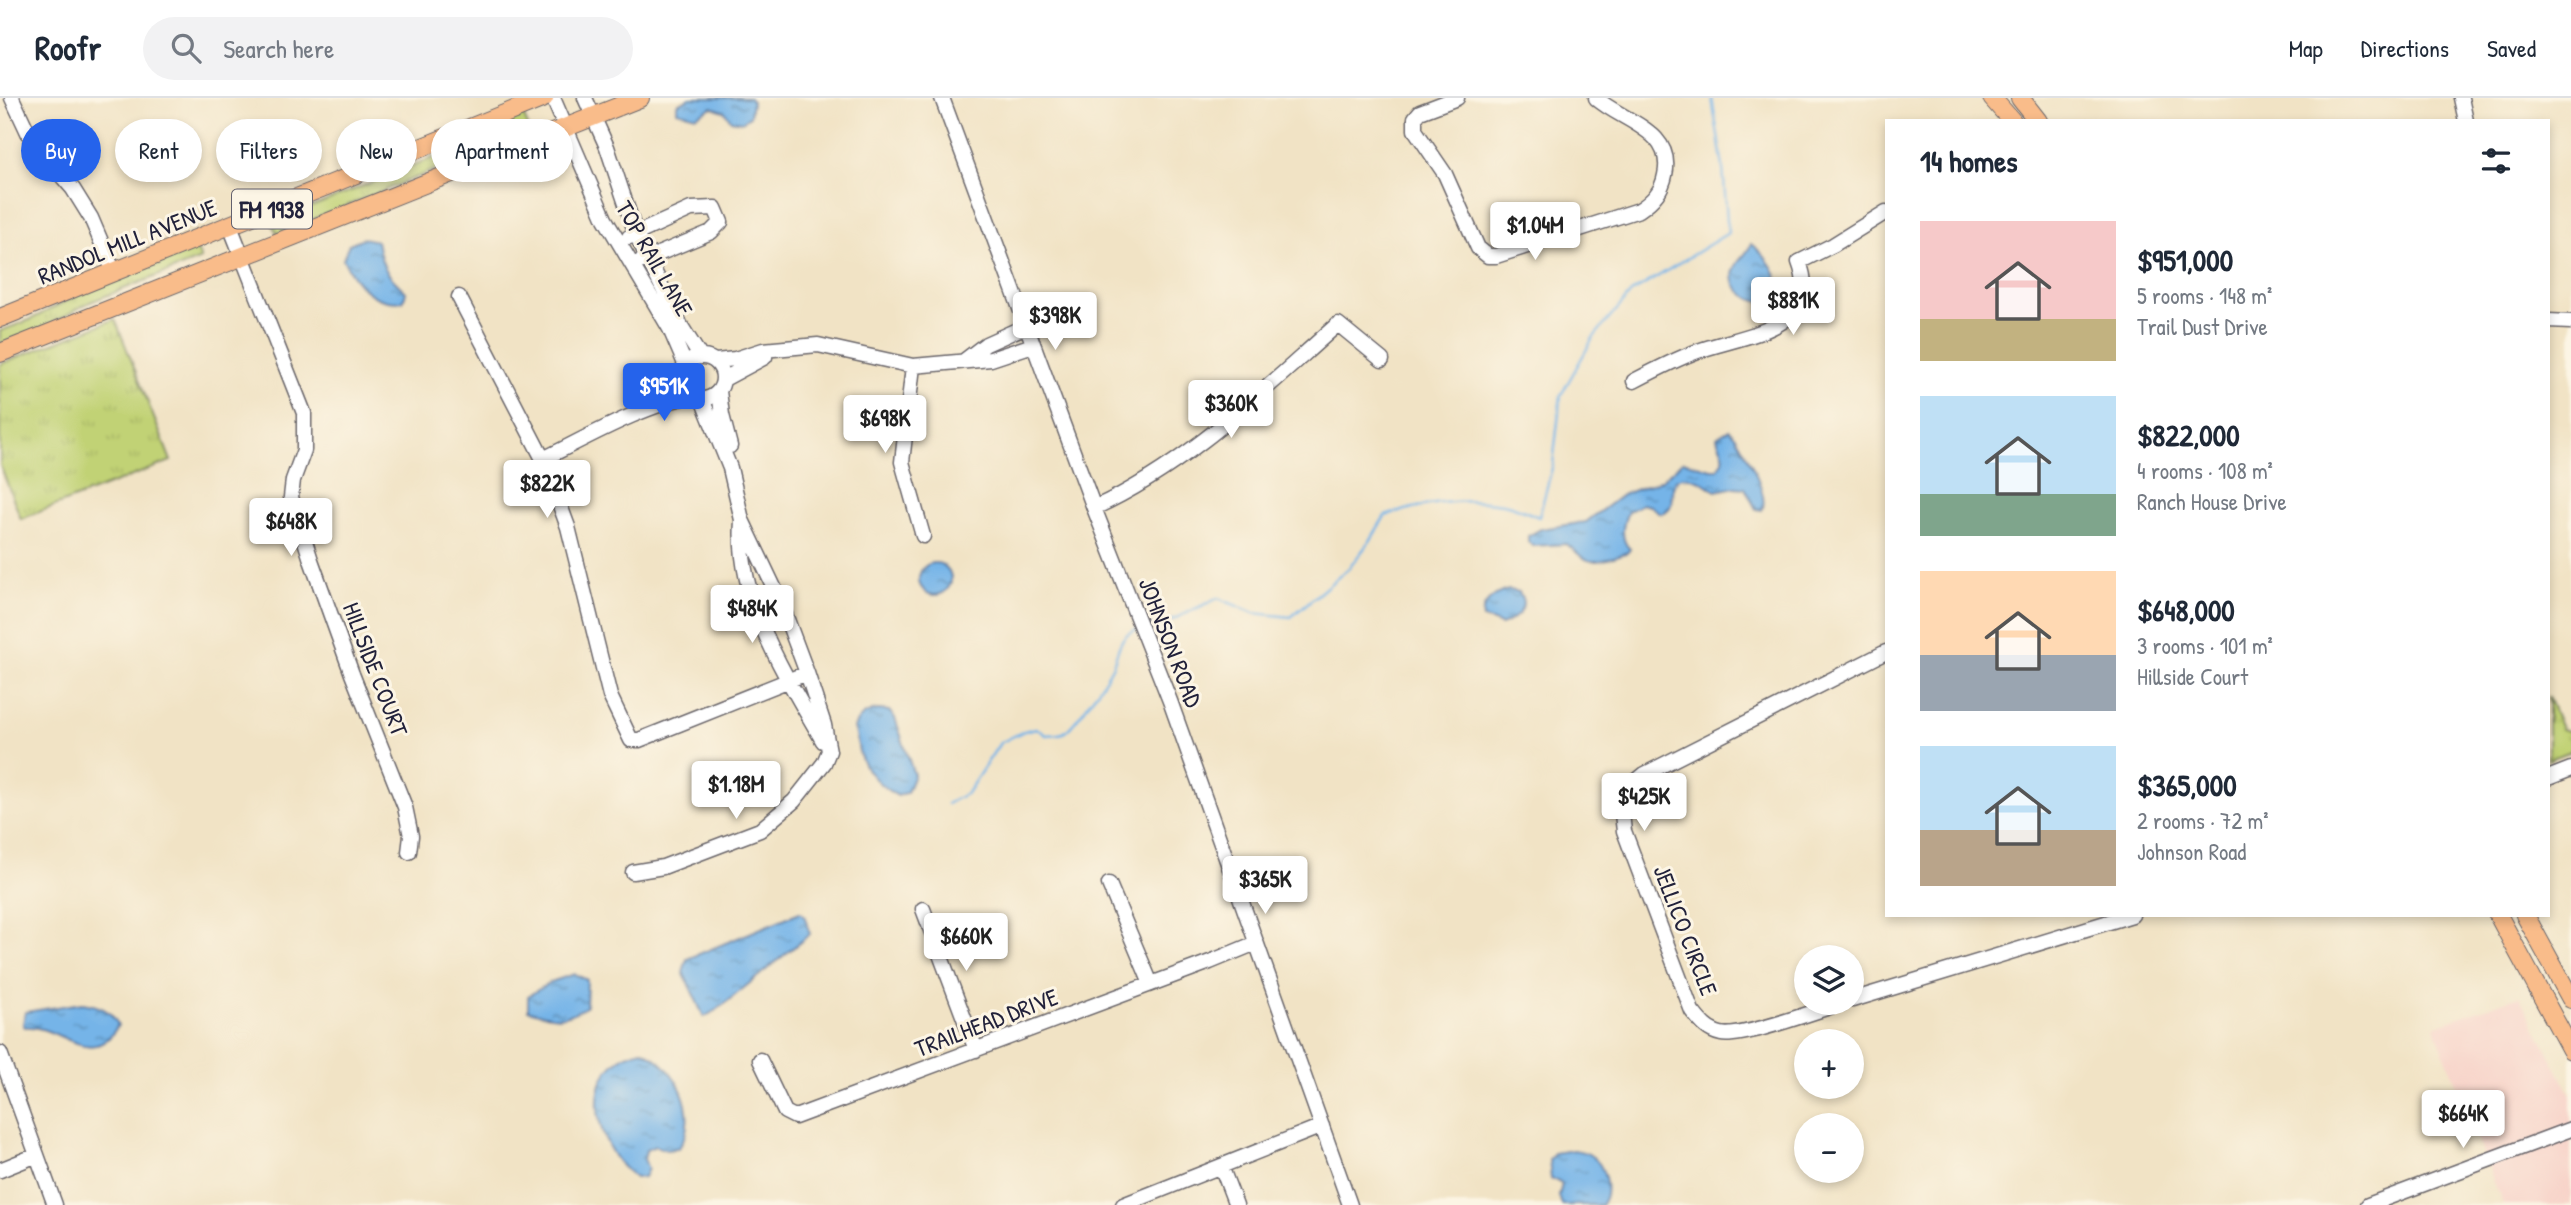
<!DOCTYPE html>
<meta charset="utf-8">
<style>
body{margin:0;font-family:"Patrick Hand",sans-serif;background:#f2f2f3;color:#1f2937;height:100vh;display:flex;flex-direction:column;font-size:26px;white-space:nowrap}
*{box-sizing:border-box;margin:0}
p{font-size:23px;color:#747a83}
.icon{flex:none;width:38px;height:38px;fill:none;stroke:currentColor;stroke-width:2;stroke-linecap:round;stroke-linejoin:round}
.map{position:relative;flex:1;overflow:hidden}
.drawer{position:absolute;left:1885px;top:21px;width:665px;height:798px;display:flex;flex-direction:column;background:#fff;border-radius:0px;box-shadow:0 4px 10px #0003}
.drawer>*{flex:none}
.guide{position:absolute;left:21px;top:21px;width:665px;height:63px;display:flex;gap:14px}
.buttons{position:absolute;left:1794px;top:847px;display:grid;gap:14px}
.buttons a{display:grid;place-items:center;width:70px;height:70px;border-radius:50%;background:#fff;box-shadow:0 4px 10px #0003;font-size:35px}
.price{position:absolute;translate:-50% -60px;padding:0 16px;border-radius:7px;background:#fff;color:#222;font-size:23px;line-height:46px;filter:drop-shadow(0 2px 4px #0008)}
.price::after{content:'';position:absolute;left:50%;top:42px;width:21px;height:16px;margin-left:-10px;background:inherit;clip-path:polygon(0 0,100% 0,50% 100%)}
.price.active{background:#2563eb;color:#fff}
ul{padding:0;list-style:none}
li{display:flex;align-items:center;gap:21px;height:175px;padding:0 35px}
li span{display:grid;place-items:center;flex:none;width:196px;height:140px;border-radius:0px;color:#555}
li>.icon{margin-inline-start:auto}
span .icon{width:84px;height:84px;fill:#fffc;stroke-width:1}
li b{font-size:30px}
h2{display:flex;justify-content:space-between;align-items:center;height:84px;padding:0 35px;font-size:30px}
.pill{padding:0 24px;border-radius:32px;background:#fff;box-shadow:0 4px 10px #0003;font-size:24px;line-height:63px}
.pill.active{background:#2563eb;color:#fff}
header{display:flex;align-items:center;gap:42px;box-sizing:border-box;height:98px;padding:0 35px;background:#fff;border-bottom:2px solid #e0e1e3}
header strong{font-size:33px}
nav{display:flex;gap:38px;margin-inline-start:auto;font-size:24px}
.search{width:490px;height:63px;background:#f2f2f3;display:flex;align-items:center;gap:18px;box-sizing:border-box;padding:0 24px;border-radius:38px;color:#747a83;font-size:26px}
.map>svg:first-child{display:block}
.built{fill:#f7d1c7}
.grass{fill:url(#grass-tufts);stroke:#727a58;stroke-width:2}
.water{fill:url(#water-ripples);stroke:#4b6b92;stroke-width:2}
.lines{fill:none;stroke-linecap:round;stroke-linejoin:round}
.stream{stroke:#74b4e8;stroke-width:2.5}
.minor-casing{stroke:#6a666b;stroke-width:17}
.major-casing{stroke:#6a666b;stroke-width:20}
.minor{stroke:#fff;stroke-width:14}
.major{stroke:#f9bc8a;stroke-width:18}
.labels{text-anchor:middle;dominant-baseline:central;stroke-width:6;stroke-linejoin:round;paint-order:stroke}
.shield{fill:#fcf5e5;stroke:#63616e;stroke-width:2}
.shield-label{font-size:23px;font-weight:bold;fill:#22223b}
.street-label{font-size:24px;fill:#22223b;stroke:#fcf5e5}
</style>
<header>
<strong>Roofr</strong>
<div class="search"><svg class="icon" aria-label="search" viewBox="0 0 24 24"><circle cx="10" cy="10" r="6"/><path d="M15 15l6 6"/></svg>Search here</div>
<nav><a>Map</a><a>Directions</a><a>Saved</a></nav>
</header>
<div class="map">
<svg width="2571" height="1107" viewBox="0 0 2571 1107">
<defs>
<pattern id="grass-tufts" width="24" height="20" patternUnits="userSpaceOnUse" patternTransform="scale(1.75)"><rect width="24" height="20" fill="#c1d275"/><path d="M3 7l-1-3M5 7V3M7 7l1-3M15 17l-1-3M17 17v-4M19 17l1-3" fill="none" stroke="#a6b466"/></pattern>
<pattern id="water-ripples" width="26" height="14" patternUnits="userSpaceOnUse" patternTransform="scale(1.75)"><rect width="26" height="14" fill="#74b4e8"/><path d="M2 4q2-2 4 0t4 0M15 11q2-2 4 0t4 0" fill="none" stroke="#5f92bd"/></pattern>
</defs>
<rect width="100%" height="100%" fill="#fcf5e5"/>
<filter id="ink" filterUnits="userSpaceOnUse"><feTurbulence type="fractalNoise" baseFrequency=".0143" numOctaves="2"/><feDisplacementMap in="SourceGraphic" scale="14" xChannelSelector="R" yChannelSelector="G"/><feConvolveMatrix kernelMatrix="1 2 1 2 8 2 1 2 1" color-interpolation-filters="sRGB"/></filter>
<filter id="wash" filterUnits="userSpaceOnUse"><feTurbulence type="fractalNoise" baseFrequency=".00686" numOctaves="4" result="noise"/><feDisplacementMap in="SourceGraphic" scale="28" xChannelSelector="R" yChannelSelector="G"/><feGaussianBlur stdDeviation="1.57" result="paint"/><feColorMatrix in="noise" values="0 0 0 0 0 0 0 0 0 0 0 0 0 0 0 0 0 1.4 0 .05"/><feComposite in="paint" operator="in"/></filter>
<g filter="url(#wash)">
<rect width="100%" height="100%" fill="#f1e3c5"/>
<path class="built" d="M 2519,898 L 2571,997 L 2571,1107 L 2503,1107 L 2434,928 Z"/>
<path class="grass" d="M 523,16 L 530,33 L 277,136 L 272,125 L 447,54 L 490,30 Z
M 196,149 L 201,161 L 90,204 L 45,229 L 0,246 L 0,233 L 30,222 L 77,197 Z
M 115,221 L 171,363 L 21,421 L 0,367 L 0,266 Z
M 2548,599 L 2561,631 L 2571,634 L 2571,653 L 2548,662 Z"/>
<path class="water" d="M 690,0 L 750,0 L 752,4 L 750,18 L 742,24 L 731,22 L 724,13 L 712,9 L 696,18 L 677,13 L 677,6 Z
M 363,140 L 377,143 C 382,170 386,176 406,194 L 403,203 C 373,208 355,185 343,161 L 349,146 Z
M 1751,146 C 1768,158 1794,193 1763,204 C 1748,203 1727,188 1735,170 C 1738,161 1748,156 1751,146 Z
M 1729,331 L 1735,337 C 1745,354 1770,396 1762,412 L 1756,411 L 1745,390 L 1735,389 L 1716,393 C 1709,389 1703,383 1695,381 C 1666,371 1675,400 1670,409 C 1667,414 1664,414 1660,415 L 1650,408 L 1642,406 L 1628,414 C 1622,426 1620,442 1630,451 L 1628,454 C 1616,458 1596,468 1584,460 C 1577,456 1573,450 1566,446 L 1533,448 L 1528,444 L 1528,438 L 1541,431 L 1586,424 L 1622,397 L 1662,382 L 1683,363 L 1711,371 L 1718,371 C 1730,356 1719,352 1717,339 Z
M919 481a16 16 0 1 1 32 0a16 16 0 1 1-32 0Z
M 1509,492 L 1519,494 C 1530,512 1516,520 1501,527 L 1483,520 C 1480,505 1496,495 1509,492 Z
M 877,612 L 889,613 L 895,620 L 914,677 L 907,694 L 898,698 C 883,691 865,673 860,657 C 857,648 858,640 854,630 C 858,619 865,615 877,612 Z
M 800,814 L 804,817 L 810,836 L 718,911 L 704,919 L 683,874 L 687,861 Z
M 574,876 L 587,882 L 586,909 C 561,923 554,920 528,912 L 528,898 L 551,884 Z
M 82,905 C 99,907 111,912 118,927 C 93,974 59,926 25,929 L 23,927 L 25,914 Z
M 642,952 C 677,968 701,1015 679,1050 L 667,1052 L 655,1048 L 646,1052 L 644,1061 L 648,1071 L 644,1079 L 635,1080 C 627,1072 618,1066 613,1056 C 589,1017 590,963 642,952 Z
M 1574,1052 C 1579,1053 1586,1054 1590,1057 C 1605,1066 1612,1094 1601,1107 L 1562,1107 L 1559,1098 L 1562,1086 L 1551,1080 L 1549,1062 L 1554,1055 Z"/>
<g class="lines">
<path class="stream" d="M 1148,528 L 1172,522 L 1218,500 L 1254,515 L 1291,519 L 1349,470 L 1370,443 L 1385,418 C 1424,405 1462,399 1503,406 C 1515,408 1528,415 1539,419 L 1553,366 L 1561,297 L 1593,240 L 1631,195 L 1728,135 L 1723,69 L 1712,0
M 947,706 L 967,695 L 1000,645 L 1024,633 L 1036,630 L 1046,637 C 1051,636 1058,637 1063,635 C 1073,631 1106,581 1112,569 C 1119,554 1118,536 1138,531"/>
</g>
</g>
<g filter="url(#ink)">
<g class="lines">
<defs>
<path id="minor" d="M 12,0 L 33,45 L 73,91 L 91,120 L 114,174
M 553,0 L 605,121 L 670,231 L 685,266
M 585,0 L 607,49 L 636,136 L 681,228 L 700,258
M 942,0 L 1094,410 L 1170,603 L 1350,1107
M 1457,0 L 1420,14 L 1415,20 L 1415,32 L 1445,76 L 1478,150 L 1488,158 L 1496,158 L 1639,112 C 1653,103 1662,93 1665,77 C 1675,32 1621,23 1596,0
M 2461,0 L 2466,23
M 230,128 L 304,315 L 304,352 L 293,382 L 291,399 L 311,462 L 352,576 L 405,709 L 411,738 L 409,754
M 629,139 L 691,111 L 715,110 L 721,124 L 711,134 L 639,164
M 459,199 L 543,361 L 568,429 L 610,598 L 631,642 L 639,642 L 807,575
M 2548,223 L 2571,224
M681 280a21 21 0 1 1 42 0a21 21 0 1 1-42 0Z
M 965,262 L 986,246 L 1026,228
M 716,263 L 735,261 L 763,252 L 818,247 L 913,268 L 991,261 L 1033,247
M 913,268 L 902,364 L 923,438
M 724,281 L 765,259
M 1634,283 C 1655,272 1676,261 1698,253 C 1741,237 1825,232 1799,164 L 1833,147 L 1886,114
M 719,293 L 722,317 L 730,348
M 702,301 L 730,370 L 742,422 L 779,500 L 807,575 L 824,627 L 829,653
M 649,305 L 681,282
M 543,361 C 586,340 645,306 692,298
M 1094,410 C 1187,368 1262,293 1338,226 L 1382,262
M 742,423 C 736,501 785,577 823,643
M 2548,680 L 2571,671
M 633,774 L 663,769 L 760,732 L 794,703 L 824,665 L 829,653
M 1109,786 L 1151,886
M 923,811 L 976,952
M 1852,902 L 2132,817
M 1842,905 C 1818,912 1741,941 1721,936 C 1707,933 1700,923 1692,913 L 1624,733 C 1620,702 1620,696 1645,676 L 1886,554
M 0,955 L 55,1107
M 760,962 L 785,1014 L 795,1019 L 1210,864 L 1256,845
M 1221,1068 L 1236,1107
M 0,1072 L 37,1057
M 1123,1107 L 1322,1028
M 2368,1107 L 2571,1031"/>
<path id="major" d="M 1992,0 L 2012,23
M 2020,0 L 2038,23
M 0,220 L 544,0
M 0,255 L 640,0
M 2498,817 L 2571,952
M 2525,817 L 2571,901"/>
</defs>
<use href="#minor" class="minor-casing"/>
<use href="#major" class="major-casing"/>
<use href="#minor" class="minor"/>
<use href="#major" class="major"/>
</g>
</g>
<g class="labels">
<rect class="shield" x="232" y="91.5" width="80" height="39" rx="5"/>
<g class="shield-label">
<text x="272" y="111">FM 1938</text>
</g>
<g class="street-label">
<text transform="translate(127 143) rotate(-22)">RANDOL MILL AVENUE</text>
<text transform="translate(655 160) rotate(60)">TOP RAIL LANE</text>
<text transform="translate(1171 544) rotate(69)">JOHNSON ROAD</text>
<text transform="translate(376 571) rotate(69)">HILLSIDE COURT</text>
<text transform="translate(1686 832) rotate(69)">JELLICO CIRCLE</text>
<text transform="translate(986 924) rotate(-21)">TRAILHEAD DRIVE</text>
</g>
</g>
</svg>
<div class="buttons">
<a><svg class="icon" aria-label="layers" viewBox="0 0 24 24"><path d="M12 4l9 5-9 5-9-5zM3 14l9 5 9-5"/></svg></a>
<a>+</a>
<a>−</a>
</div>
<b class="price" style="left:1535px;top:164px">$1.04M</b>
<b class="price" style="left:1793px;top:239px">$881K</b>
<b class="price" style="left:1055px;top:254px">$398K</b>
<b class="price active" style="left:664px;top:325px">$951K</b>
<b class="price" style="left:1231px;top:342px">$360K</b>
<b class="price" style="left:885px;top:357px">$698K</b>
<b class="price" style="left:547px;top:422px">$822K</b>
<b class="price" style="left:291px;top:460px">$648K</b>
<b class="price" style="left:752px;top:547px">$484K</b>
<b class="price" style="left:736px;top:723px">$1.18M</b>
<b class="price" style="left:1644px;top:735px">$425K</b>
<b class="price" style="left:1265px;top:818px">$365K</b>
<b class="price" style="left:966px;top:875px">$660K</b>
<b class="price" style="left:2463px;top:1052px">$664K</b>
<div class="guide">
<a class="pill active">Buy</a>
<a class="pill">Rent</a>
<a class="pill">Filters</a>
<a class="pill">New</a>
<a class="pill">Apartment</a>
</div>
<section class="drawer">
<h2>14 homes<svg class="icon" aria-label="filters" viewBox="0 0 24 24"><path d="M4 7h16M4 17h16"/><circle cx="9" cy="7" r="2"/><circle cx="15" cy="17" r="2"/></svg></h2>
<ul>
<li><span style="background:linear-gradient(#f6c9c9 70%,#c2b280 0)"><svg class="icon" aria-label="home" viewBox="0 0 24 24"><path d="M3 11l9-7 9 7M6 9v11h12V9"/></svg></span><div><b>$951,000</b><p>5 rooms · 148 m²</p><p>Trail Dust Drive</p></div></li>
<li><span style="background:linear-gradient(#bfe0f5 70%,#7fa58c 0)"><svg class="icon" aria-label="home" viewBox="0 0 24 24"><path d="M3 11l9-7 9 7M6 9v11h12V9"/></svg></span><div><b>$822,000</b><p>4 rooms · 108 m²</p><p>Ranch House Drive</p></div></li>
<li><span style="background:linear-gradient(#ffd9b3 60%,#9aa5b1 0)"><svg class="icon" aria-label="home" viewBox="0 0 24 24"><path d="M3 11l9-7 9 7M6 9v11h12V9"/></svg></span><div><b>$648,000</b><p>3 rooms · 101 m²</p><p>Hillside Court</p></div></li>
<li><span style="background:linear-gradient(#bfe0f5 60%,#b9a48a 0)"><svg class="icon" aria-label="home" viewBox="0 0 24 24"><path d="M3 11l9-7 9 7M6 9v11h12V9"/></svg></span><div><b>$365,000</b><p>2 rooms · 72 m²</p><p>Johnson Road</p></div></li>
</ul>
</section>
</div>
